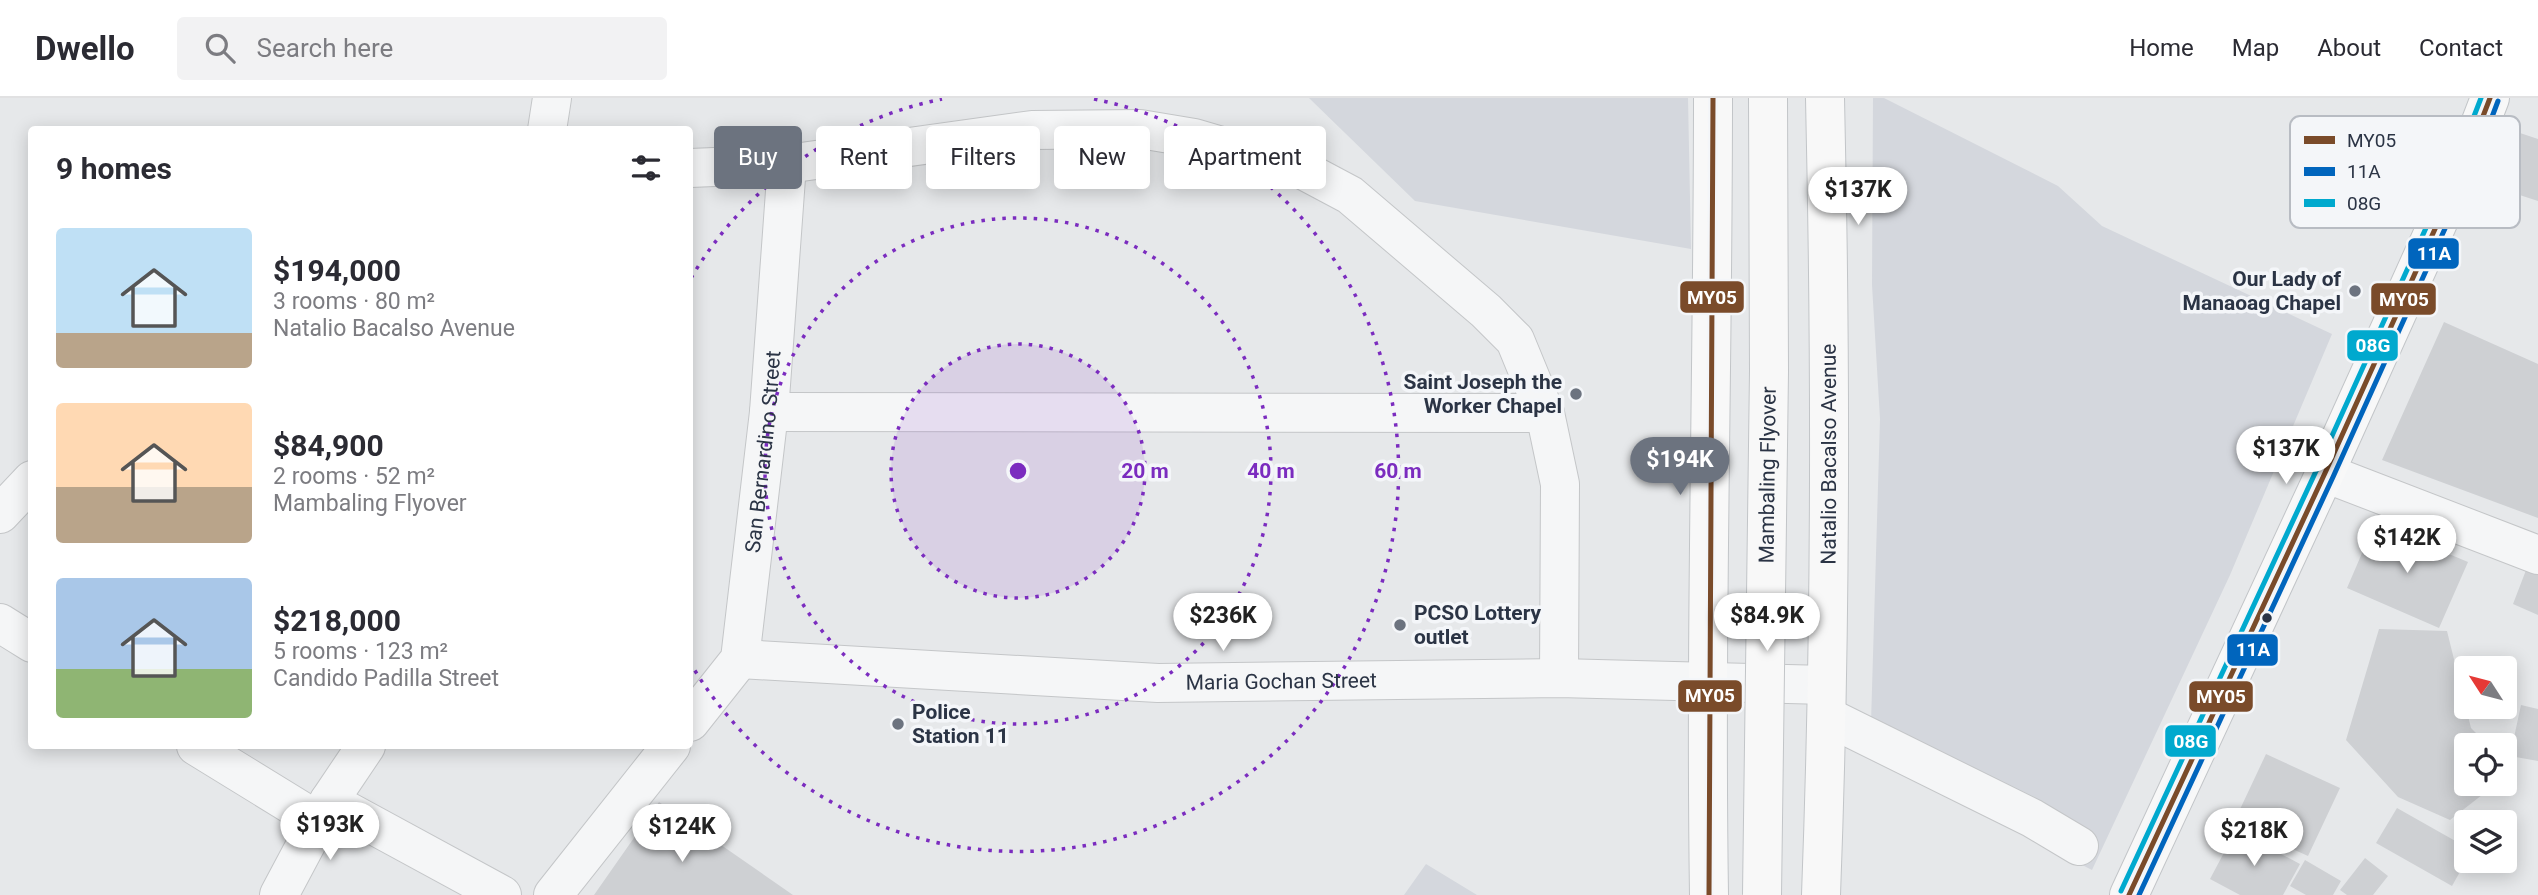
<!DOCTYPE html>
<meta charset="utf-8">
<style>
body{margin:0;font-family:Roboto,sans-serif;background:#f2f2f3;color:#2b2b33;height:100vh;display:flex;flex-direction:column;font-size:26px;white-space:nowrap}
*{box-sizing:border-box;margin:0}
p{font-size:23px;color:#7c7c81}
.icon{flex:none;width:38px;height:38px;fill:none;stroke:currentColor;stroke-width:2;stroke-linecap:round;stroke-linejoin:round}
.map{position:relative;flex:1;overflow:hidden}
.panel{position:absolute;left:28px;top:28px;width:665px;height:623px;display:flex;flex-direction:column;background:#fff;border-radius:7px;box-shadow:0 4px 18px #0003}
.panel>*{flex:none}
.top-card{position:absolute;left:714px;top:28px;width:665px;height:63px;display:flex;gap:14px}
.needle{width:46px;rotate:306deg}
.buttons{position:absolute;left:2454px;top:558px;display:grid;gap:14px}
.buttons a{display:grid;place-items:center;width:63px;height:63px;border-radius:7px;background:#fff;box-shadow:0 4px 18px #0003;font-size:35px}
.price{position:absolute;translate:-50% -60px;padding:0 16px;border-radius:24px;background:#fff;color:#222;font-size:23px;line-height:46px;filter:drop-shadow(0 2px 4px #0008)}
.price::after{content:'';position:absolute;left:50%;top:42px;width:21px;height:16px;margin-left:-10px;background:inherit;clip-path:polygon(0 0,100% 0,50% 100%)}
.price.current{background:#6c737f;color:#fff}
ul{padding:0;list-style:none}
li{display:flex;align-items:center;gap:21px;height:175px;padding:0 28px}
li span{display:grid;place-items:center;flex:none;width:196px;height:140px;border-radius:7px;color:#555}
li>.icon{margin-inline-start:auto}
span .icon{width:84px;height:84px;fill:#fffc;stroke-width:1}
li b{font-size:30px}
h2{display:flex;justify-content:space-between;align-items:center;height:84px;padding:0 28px;font-size:30px}
.pill{padding:0 24px;border-radius:7px;background:#fff;box-shadow:0 4px 18px #0003;font-size:24px;line-height:63px}
.pill.current{background:#6c737f;color:#fff}
header{display:flex;align-items:center;gap:42px;box-sizing:border-box;height:98px;padding:0 35px;background:#fff;border-bottom:2px solid #e1e1e2}
header strong{font-size:33px}
nav{display:flex;gap:38px;margin-inline-start:auto;font-size:24px}
.search{width:490px;height:63px;background:#f2f2f3;display:flex;align-items:center;gap:18px;box-sizing:border-box;padding:0 24px;border-radius:7px;color:#7c7c81;font-size:26px}
.map>svg:first-child{display:block}
.built{fill:#d4d7dd}
.building{fill:#ced0d3}
.lines{fill:none;stroke-linecap:round;stroke-linejoin:round}
.minor-casing{stroke:#c4c6c8;stroke-width:40}
.major-casing{stroke:#c2c5c8;stroke-width:40}
.minor{stroke:#f5f6f7;stroke-width:38}
.major{stroke:#f8f8f8;stroke-width:38}
.major-bridge-casing{stroke:#c2c5c8;stroke-width:40;stroke-linecap:butt}
.major-bridge{stroke:#f8f8f8;stroke-width:38}
.bus-1-casing{stroke:#f4f6f9;stroke-width:10}
.bus-2-casing{stroke:#f4f6f9;stroke-width:10}
.bus-3-casing{stroke:#f4f6f9;stroke-width:10}
.bus-1{stroke:#7a4b2a;stroke-width:5}
.bus-2{stroke:#0065bd;stroke-width:5}
.bus-3{stroke:#00a9ce;stroke-width:5}
.ring{fill:none;stroke:#7b2cbf;stroke-width:3.5;stroke-dasharray:3.5 7}
.poi-dot{fill:#6c737f;stroke:#f4f6f9;stroke-width:2.5}
.bus-dot{fill:#2b3445;stroke:#f4f6f9;stroke-width:2.5}
.labels{text-anchor:middle;dominant-baseline:central;stroke-width:7;stroke-linejoin:round;paint-order:stroke}
.poi-label{font-size:21px;font-weight:bold;fill:#2b3445;stroke:#f4f6f9;text-anchor:end}
.street-label{font-size:21px;fill:#2b3445;stroke:#f4f6f9}
.key{fill:#f4f6f9;stroke:#b8bcc3;stroke-width:2}
.key-label{font-size:19px;fill:#2b3445}
.centre{fill:#7b2cbf;stroke:#f4f6f9;stroke-width:3.5}
.ring-label{font-size:21px;text-anchor:middle;font-weight:bold;fill:#7b2cbf;stroke:#f4f6f9;stroke-width:7;stroke-linejoin:round;paint-order:stroke}
.line-badge{stroke:#f4f6f9;stroke-width:2.5}
.badge-label{font-size:19px;text-anchor:middle;font-weight:bold;fill:#fff}
</style>
<header>
<strong>Dwello</strong>
<div class="search"><svg class="icon" aria-label="search" viewBox="0 0 24 24"><circle cx="10" cy="10" r="6"/><path d="M15 15l6 6"/></svg>Search here</div>
<nav><a>Home</a><a>Map</a><a>About</a><a>Contact</a></nav>
</header>
<div class="map">
<svg width="2538" height="797" viewBox="0 0 2538 797">
<rect width="100%" height="100%" fill="#e6e8ea"/>
<path class="built" d="M 1309,0 L 1688,0 L 1691,151 L 1415,103 Z
M 1873,0 L 1884,0 L 2058,88 L 2102,128 L 2332,236 L 2230,477 L 2092,772 L 1870,659 L 1880,321 L 1872,187 Z
M 1426,766 L 1477,797 L 1404,797 Z"/>
<path class="building" d="M 2511,32 L 2538,41 L 2538,103 L 2492,88 Z
M 2444,224 L 2538,266 L 2538,420 L 2382,362 Z
M 2375,425 L 2468,464 L 2439,530 L 2347,490 Z
M 2528,467 L 2538,471 L 2538,517 L 2513,506 Z
M 2379,531 L 2447,533 L 2471,630 L 2489,648 L 2466,648 L 2466,686 L 2496,686 L 2450,722 L 2398,699 L 2346,642 Z
M 2521,607 L 2538,611 L 2538,663 L 2510,658 Z
M 2266,656 L 2340,690 L 2308,758 L 2234,724 Z
M 659,704 L 793,797 L 594,797 Z
M 2397,710 L 2466,749 L 2466,763 L 2452,788 L 2376,745 Z
M 2236,732 L 2300,766 L 2283,797 L 2240,797 L 2210,781 Z
M 2365,760 L 2388,778 L 2373,797 L 2347,797 L 2340,792 Z
M 2305,762 L 2341,783 L 2333,797 L 2306,797 L 2290,788 Z"/>
<g class="lines">
<defs>
<g id="minor">
<path d="M 547,32 L 552,0"/>
<path d="M 690,70 L 787,66 L 1032,32 L 1140,31 L 1194,40 L 1303,72 L 1350,97 L 1486,213 L 1515,242 L 1545,315 L 1560,386 L 1559,580"/>
<path d="M 769,314 L 1545,315"/>
<path d="M 2325,375 L 2538,457"/>
<path d="M 0,416 L 32,382"/>
<path d="M 0,525 L 32,545"/>
<path id="s1" d="M 740,561 L 1158,585 L 1559,580 L 1826,587"/>
<path d="M 1828,619 L 2032,720 L 2079,748"/>
<path id="s2" d="M 690,624 L 740,561 L 769,314 L 787,66"/>
<path d="M 196,648 L 318,723"/>
<path d="M 329,703 L 502,797"/>
<path d="M 279,797 L 329,703 L 366,648"/>
<path d="M 553,797 L 671,648"/>
</g>
<g id="major">
<path d="M 1709,797 C 1705,531 1713,266 1713,0"/>
<path id="s3" d="M 1821,797 C 1831,532 1831,266 1825,0"/>
<path d="M 2129,797 L 2325,375 L 2467,60 L 2490,0"/>
</g>
</defs>
<use href="#minor" class="minor-casing"/>
<use href="#major" class="major-casing"/>
<use href="#minor" class="minor"/>
<use href="#major" class="major"/>
<defs>
<g id="major-bridge">
<path id="s4" d="M 1762,797 L 1769,273 L 1768,0"/>
</g>
</defs>
<use href="#major-bridge" class="major-bridge-casing"/>
<use href="#major-bridge" class="major-bridge"/>
<defs>
<path id="bus-1" d="M 1709,797 L 1713,0
M 2129,797 L 2325,375 L 2467,60 L 2490,0"/>
<path id="bus-2" d="M 2139,797 L 2333,379 L 2475,64 L 2498,3"/>
<path id="bus-3" d="M 2121,793 L 2317,371 L 2459,57 L 2481,0"/>
</defs>
<use href="#bus-1" class="bus-1-casing"/>
<use href="#bus-2" class="bus-2-casing"/>
<use href="#bus-3" class="bus-3-casing"/>
<use href="#bus-1" class="bus-1"/>
<use href="#bus-2" class="bus-2"/>
<use href="#bus-3" class="bus-3"/>
</g>
<circle cx="1018" cy="373" r="127" fill="#7b2cbf" fill-opacity=".12"/>
<g class="ring">
<circle cx="1018" cy="373" r="127"/>
<circle cx="1018" cy="373" r="253"/>
<path d="M691 180A380 380 0 0 1 942 1M1094 1A380 380 0 1 1 691 566"/>
</g>
<g class="poi-dot">
<circle cx="2355" cy="193" r="7"/>
<circle cx="1576" cy="296" r="7"/>
<circle cx="1400" cy="527" r="7"/>
<circle cx="898" cy="626" r="7"/>
</g>
<circle class="bus-dot" cx="2267" cy="520" r="6"/>
<g class="labels">
<g class="poi-label">
<text x="2341" y="181">Our Lady of<tspan x="2341" dy="24">Manaoag Chapel</tspan></text>
<text x="1562" y="284">Saint Joseph the<tspan x="1562" dy="24">Worker Chapel</tspan></text>
<text x="1414" y="515" text-anchor="start">PCSO Lottery<tspan x="1414" dy="24">outlet</tspan></text>
<text x="912" y="614" text-anchor="start">Police<tspan x="912" dy="24">Station 11</tspan></text>
</g>
<g class="street-label">
<text stroke="none"><textPath href="#s2" startOffset="289">San Bernardino Street</textPath></text>
<text stroke="none"><textPath href="#s3" startOffset="441">Natalio Bacalso Avenue</textPath></text>
<text stroke="none"><textPath href="#s4" startOffset="420">Mambaling Flyover</textPath></text>
<text stroke="none"><textPath href="#s1" startOffset="542">Maria Gochan Street</textPath></text>
</g>
</g>
<rect x="2290" y="18" width="230" height="112" rx="10" class="key"/>
<rect x="2304" y="38" width="31" height="8" fill="#7a4b2a"/>
<rect x="2304" y="69" width="31" height="9" fill="#0065bd"/>
<rect x="2304" y="101" width="31" height="8" fill="#00a9ce"/>
<g class="key-label">
<text x="2347" y="49">MY05</text>
<text x="2347" y="80">11A</text>
<text x="2347" y="112">08G</text>
</g>
<circle cx="1018" cy="373" r="10" class="centre"/>
<g class="ring-label">
<text x="1145" y="380">20 m</text>
<text x="1271" y="380">40 m</text>
<text x="1398" y="380">60 m</text>
</g>
<g class="line-badge">
<rect x="2407" y="139" width="53" height="33" rx="7" fill="#0065bd"/>
<rect x="1679" y="182" width="66" height="34" rx="7" fill="#7a4b2a"/>
<rect x="2370" y="184" width="67" height="34" rx="7" fill="#7a4b2a"/>
<rect x="2346" y="231" width="53" height="33" rx="7" fill="#00a9ce"/>
<rect x="2226" y="535" width="53" height="34" rx="7" fill="#0065bd"/>
<rect x="1677" y="581" width="66" height="34" rx="7" fill="#7a4b2a"/>
<rect x="2188" y="582" width="66" height="33" rx="7" fill="#7a4b2a"/>
<rect x="2164" y="626" width="53" height="34" rx="7" fill="#00a9ce"/>
</g>
<g class="badge-label">
<text x="2434" y="162">11A</text>
<text x="1712" y="206">MY05</text>
<text x="2404" y="208">MY05</text>
<text x="2373" y="254">08G</text>
<text x="2253" y="558">11A</text>
<text x="1710" y="604">MY05</text>
<text x="2221" y="605">MY05</text>
<text x="2191" y="650">08G</text>
</g>
</svg>
<div class="buttons">
<a><svg class="needle" viewBox="-14 -14 28 28"><path d="M0-13l5 13h-10z" fill="#e53935"/><path d="M0 13l5-13h-10z" fill="#7c7c81"/></svg></a>
<a><svg class="icon" aria-label="locate" viewBox="0 0 24 24"><circle cx="12" cy="12" r="6"/><path d="M12 2v4M12 18v4M2 12h4M18 12h4"/></svg></a>
<a><svg class="icon" aria-label="layers" viewBox="0 0 24 24"><path d="M12 4l9 5-9 5-9-5zM3 14l9 5 9-5"/></svg></a>
</div>
<b class="price" style="left:1858px;top:129px">$137K</b>
<b class="price" style="left:2286px;top:388px">$137K</b>
<b class="price current" style="left:1680px;top:399px">$194K</b>
<b class="price" style="left:2407px;top:477px">$142K</b>
<b class="price" style="left:1223px;top:555px">$236K</b>
<b class="price" style="left:1767px;top:555px">$84.9K</b>
<b class="price" style="left:330px;top:764px">$193K</b>
<b class="price" style="left:682px;top:766px">$124K</b>
<b class="price" style="left:2254px;top:770px">$218K</b>
<div class="top-card">
<a class="pill current">Buy</a>
<a class="pill">Rent</a>
<a class="pill">Filters</a>
<a class="pill">New</a>
<a class="pill">Apartment</a>
</div>
<section class="panel">
<h2>9 homes<svg class="icon" aria-label="filters" viewBox="0 0 24 24"><path d="M4 7h16M4 17h16"/><circle cx="9" cy="7" r="2"/><circle cx="15" cy="17" r="2"/></svg></h2>
<ul>
<li><span style="background:linear-gradient(#bfe0f5 75%,#b9a48a 0)"><svg class="icon" aria-label="home" viewBox="0 0 24 24"><path d="M3 11l9-7 9 7M6 9v11h12V9"/></svg></span><div><b>$194,000</b><p>3 rooms · 80 m²</p><p>Natalio Bacalso Avenue</p></div></li>
<li><span style="background:linear-gradient(#ffd9b3 60%,#b9a48a 0)"><svg class="icon" aria-label="home" viewBox="0 0 24 24"><path d="M3 11l9-7 9 7M6 9v11h12V9"/></svg></span><div><b>$84,900</b><p>2 rooms · 52 m²</p><p>Mambaling Flyover</p></div></li>
<li><span style="background:linear-gradient(#a9c7e8 65%,#8fb573 0)"><svg class="icon" aria-label="home" viewBox="0 0 24 24"><path d="M3 11l9-7 9 7M6 9v11h12V9"/></svg></span><div><b>$218,000</b><p>5 rooms · 123 m²</p><p>Candido Padilla Street</p></div></li>
</ul>
</section>
</div>
